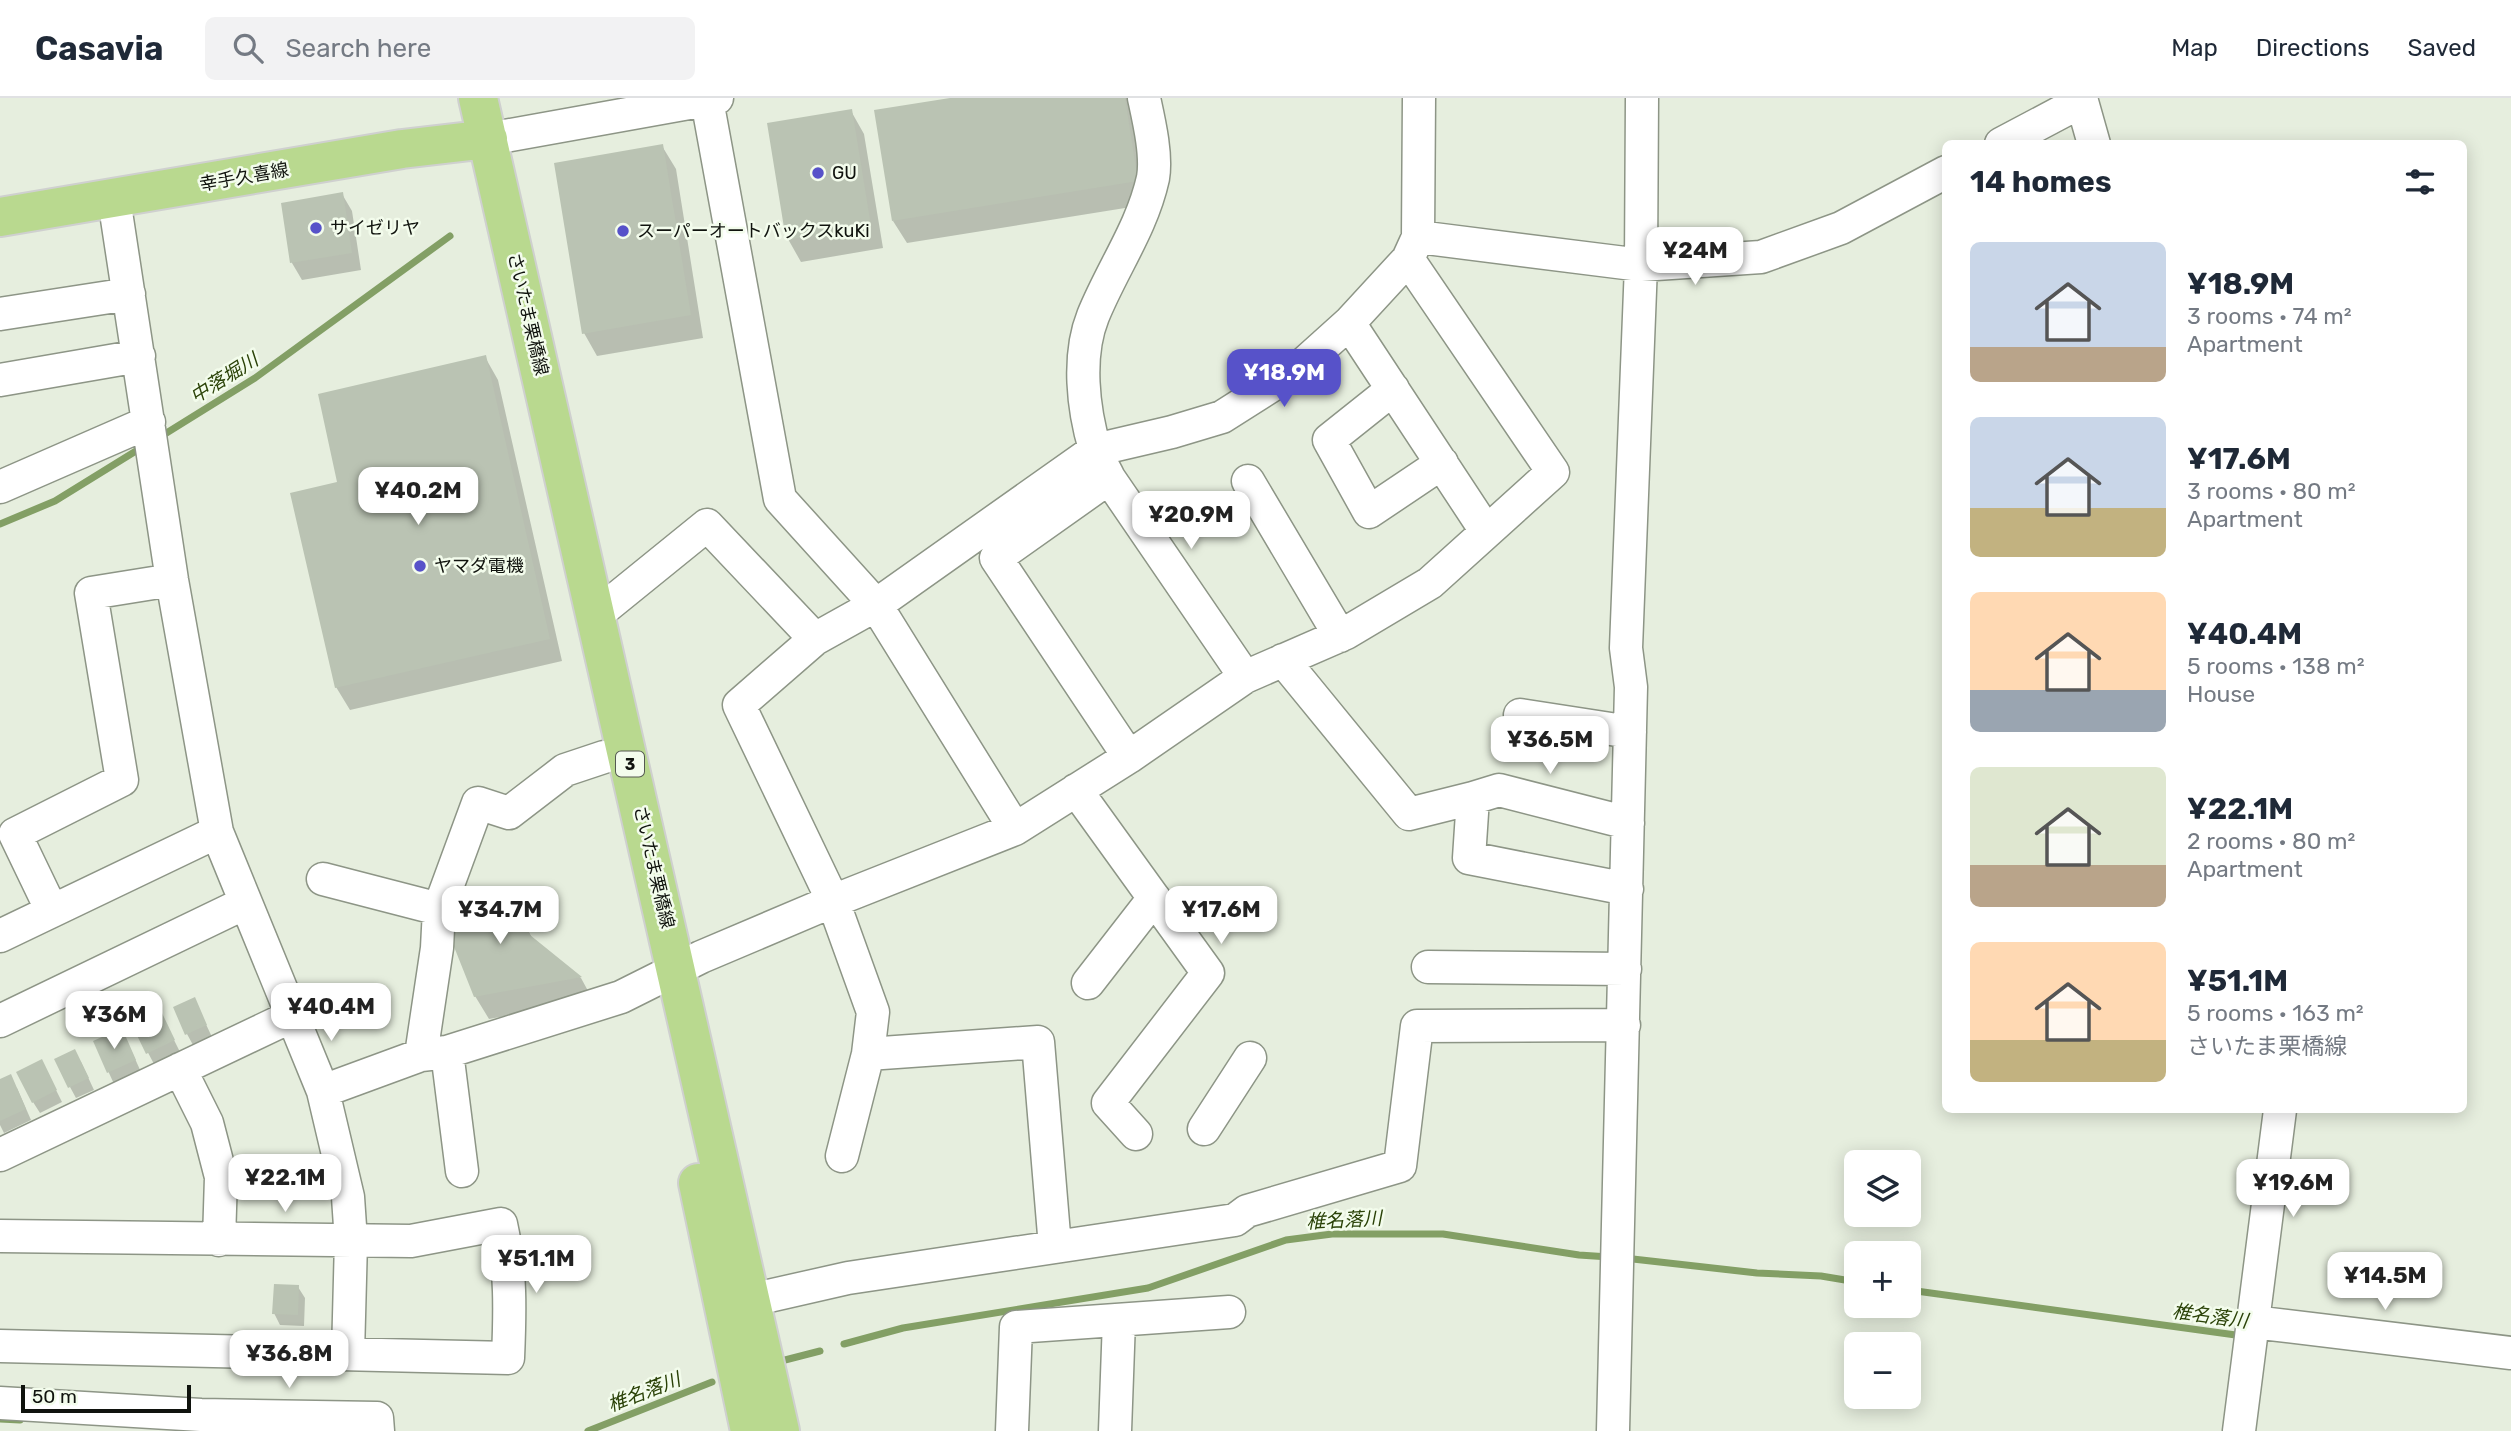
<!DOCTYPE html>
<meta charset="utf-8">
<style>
body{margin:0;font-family:Rubik,"Noto Sans JP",sans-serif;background:#f2f2f3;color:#1f2937;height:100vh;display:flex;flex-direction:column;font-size:26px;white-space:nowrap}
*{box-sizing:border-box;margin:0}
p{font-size:23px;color:#747a83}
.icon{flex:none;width:38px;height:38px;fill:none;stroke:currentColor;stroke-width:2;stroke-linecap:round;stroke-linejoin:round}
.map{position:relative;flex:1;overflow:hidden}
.details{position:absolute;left:1942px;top:42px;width:525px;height:973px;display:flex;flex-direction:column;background:#fff;border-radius:10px;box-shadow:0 4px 18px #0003}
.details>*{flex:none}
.fabs{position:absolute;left:1844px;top:1052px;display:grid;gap:14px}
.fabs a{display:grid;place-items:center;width:77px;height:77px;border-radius:10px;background:#fff;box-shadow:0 4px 18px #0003;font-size:35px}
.scale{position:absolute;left:21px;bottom:18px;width:170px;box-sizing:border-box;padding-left:7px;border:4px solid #10130e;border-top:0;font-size:19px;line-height:24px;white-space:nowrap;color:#10130e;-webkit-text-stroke:5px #f3fcec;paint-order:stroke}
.price{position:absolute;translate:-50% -60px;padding:0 16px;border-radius:14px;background:#fff;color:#222;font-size:23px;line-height:46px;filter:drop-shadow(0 2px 4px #0008)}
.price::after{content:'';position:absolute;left:50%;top:42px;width:21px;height:16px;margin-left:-10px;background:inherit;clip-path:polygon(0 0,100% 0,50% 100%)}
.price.active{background:#5752c9;color:#fff}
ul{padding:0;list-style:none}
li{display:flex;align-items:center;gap:21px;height:175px;padding:0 28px}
li span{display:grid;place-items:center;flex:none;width:196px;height:140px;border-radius:10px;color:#555}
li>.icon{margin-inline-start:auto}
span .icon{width:84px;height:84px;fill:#fffc;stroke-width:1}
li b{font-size:30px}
h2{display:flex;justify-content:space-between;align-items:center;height:84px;padding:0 28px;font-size:30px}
header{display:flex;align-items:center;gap:42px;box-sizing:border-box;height:98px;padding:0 35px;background:#fff;border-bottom:2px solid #e0e1e3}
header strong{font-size:33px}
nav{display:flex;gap:38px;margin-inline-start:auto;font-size:24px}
.search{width:490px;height:63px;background:#f2f2f3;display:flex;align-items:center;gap:18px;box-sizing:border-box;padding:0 24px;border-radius:10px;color:#747a83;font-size:26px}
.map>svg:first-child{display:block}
.shadow{fill:#0003}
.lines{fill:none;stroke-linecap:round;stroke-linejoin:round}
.stream{stroke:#839f65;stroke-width:7}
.building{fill:#bac3b3}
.minor-casing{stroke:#8d9586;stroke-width:35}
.major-casing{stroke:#cfd0cf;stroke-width:42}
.minor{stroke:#fff;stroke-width:32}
.major{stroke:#b9d98f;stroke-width:38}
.poi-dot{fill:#5752c9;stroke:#f3fcec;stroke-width:2.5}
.labels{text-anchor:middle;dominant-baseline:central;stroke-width:5;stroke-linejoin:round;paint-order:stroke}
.shield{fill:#f3fcec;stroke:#545951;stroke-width:2}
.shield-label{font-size:16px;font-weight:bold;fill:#10130e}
.poi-label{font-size:18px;fill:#10130e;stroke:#f3fcec;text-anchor:start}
.street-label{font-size:18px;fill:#10130e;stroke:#f3fcec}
.water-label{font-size:19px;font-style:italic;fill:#2a4207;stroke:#f3fcec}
</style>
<header>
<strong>Casavia</strong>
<div class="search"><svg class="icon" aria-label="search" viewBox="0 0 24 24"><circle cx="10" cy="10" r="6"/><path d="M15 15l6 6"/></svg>Search here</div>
<nav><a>Map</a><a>Directions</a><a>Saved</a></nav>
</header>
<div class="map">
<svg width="2511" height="1333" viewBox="0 0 2511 1333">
<rect width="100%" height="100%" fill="#e6eede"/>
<path class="shadow" d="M 961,0 L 1133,0 L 1150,106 L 907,145 L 893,123 Z
M 851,13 L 864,36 L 883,150 L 801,164 L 788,141 Z
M 662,48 L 676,71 L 703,240 L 597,258 L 584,235 Z
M 342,96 L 352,113 L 361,172 L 302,182 L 292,165 L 283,106 Z
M 485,259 L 498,282 L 562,563 L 350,612 L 336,589 L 339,385 Z
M 507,790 L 533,842 L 581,880 L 593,902 L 489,921 L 475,898 Z
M 194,901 L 212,939 L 193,947 L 187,936 Z
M 167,928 L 180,954 L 154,966 L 135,930 Z
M 127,943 L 141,974 L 114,986 L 95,944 Z
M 81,964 L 94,992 L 76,1000 L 70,989 Z
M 47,974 L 62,1004 L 40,1015 L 33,1004 Z
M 0,983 L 17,990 L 31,1022 L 4,1035 L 0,1027 Z
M 298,1189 L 305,1200 L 304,1228 L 280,1227 L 274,1215 Z"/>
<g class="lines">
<path class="stream" d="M 160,339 L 255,280 L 450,138
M 0,426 L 55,403 L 144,348
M 1624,1160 L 1757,1175 L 1821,1178 L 1857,1184
M 1909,1192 L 2243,1238
M 844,1246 L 903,1230 L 1148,1190 L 1286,1142 L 1332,1136 L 1443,1136 L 1579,1157 L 1609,1159
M 785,1262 L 820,1253
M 0,1321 L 20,1322
M 588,1333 L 712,1284"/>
</g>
<path class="building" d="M 950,0 L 1125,0 L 1138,83 L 892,123 L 874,12 Z
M 852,11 L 871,128 L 786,142 L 767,25 Z
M 663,46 L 691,217 L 582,236 L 554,65 Z
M 343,94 L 352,155 L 290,165 L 281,105 Z
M 486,257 L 550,541 L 335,590 L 290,395 L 337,384 L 318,296 Z
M 508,788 L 530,837 L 582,879 L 474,899 L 439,811 Z
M 195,899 L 207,927 L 185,937 L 173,909 Z
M 162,915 L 175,942 L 146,956 L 133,929 Z
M 122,930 L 136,962 L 107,975 L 93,943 Z
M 75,951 L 89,980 L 68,990 L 54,961 Z
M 42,961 L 57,992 L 32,1005 L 16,974 Z
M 11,976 L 26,1011 L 0,1023 L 0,981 Z
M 274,1186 L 299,1187 L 298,1217 L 272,1216 Z"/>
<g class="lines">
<defs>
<path id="minor" d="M 1144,0 C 1149,23 1157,57 1153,80 C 1142,130 1112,171 1093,218 C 1077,258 1083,311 1095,351 C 1098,361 1105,371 1109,380 L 1245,579
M 2081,0 L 2094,46
M 707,2 L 780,401 L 876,507 L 1015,731
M 488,41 L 717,0
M 2001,46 L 2082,3
M 114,101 L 172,482 L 217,734 L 323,993 L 348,1099 L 351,1143 L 348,1256
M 1418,139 L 1641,167 L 1761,159 L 1841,130 L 1946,74
M 0,216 L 129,196
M 1349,225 L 1486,433
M 0,282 L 139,258
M 1393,291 L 1329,342 L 1369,414 L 1442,365
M 1109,380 L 996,460 L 1129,659
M 1248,383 L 1340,538
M 0,389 L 149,324
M 596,517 L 707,427 L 815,541
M 1283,562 L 1409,716 L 1473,700 L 1469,760 L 1627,791
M 1520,617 L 1630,634
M 1076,692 L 1208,875 L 1108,1005 L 1136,1036
M 1473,700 L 1499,692 L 1628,725
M 323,781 L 439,811
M 52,813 L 15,736 L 122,682 L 91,495 L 172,482
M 0,838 L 217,734
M 1428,869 L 1625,871
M 1088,885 L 1154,800
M 0,923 L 245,805
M 447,954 L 462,1073
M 868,956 L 873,914 L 833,803 L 739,607 L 815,541 L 876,507 L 1095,352 L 1172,334 L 1222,319 L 1299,270 L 1349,225 L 1408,161 L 1418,139 L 1419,0
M 421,957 L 437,850 L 439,811 L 478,705 L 509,715 L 565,672 L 604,659
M 180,971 L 207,1025 L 221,1079 L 219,1142
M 323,993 L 421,957 L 447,954 L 621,899 L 701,859 L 833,803 L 1015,731 L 1129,659 L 1245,579 L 1346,535 L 1430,485 L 1553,374 L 1408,161
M 1204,1031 L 1250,960
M 0,1057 L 292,918
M 842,1058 L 868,956 L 1038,944 L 1055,1149
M 0,1138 L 411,1143 L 501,1126 C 511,1171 510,1214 508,1260 L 0,1248
M 751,1202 L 848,1180 L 1235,1122 L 1247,1113 L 1400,1068 L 1417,928 L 1624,927
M 2253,1224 L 2511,1255
M 0,1305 L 201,1317 L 377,1320 L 378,1333
M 1012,1333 L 1016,1229 L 1229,1214
M 1115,1333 L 1119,1222
M 1613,1333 L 1631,589 L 1626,550 L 1641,167 L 1642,0
M 2239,1333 L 2280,1012"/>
<path id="major" d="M 478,0 L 780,1333
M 0,119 L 402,51 L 488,41
M 698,1085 L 750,1333"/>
</defs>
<use href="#minor" class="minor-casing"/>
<use href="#major" class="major-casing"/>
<use href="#minor" class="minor"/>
<use href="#major" class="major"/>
</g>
<g class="poi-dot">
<circle cx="818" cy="75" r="7"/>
<circle cx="316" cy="130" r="7"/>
<circle cx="623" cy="133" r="7"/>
<circle cx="420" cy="468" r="7"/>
</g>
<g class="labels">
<rect class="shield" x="616" y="653.5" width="28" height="25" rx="5"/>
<g class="shield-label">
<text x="630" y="666">3</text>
</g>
<g class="poi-label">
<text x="832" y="75">GU</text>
<text x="330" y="130">サイゼリヤ</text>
<text x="637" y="133">スーパーオートバックスkuKi</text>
<text x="434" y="468">ヤマダ電機</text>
</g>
<g class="street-label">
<text transform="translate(244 79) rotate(-10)">幸手久喜線</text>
<text transform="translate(528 216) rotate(77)">さいたま栗橋線</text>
<text transform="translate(654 769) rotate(77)">さいたま栗橋線</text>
</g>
<g class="water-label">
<text transform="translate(224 280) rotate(-32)">中落堀川</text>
<text transform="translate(1344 1122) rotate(-3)">椎名落川</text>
<text transform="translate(2210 1218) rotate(8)">椎名落川</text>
<text transform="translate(644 1294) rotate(-21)">椎名落川</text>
</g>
</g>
</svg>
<div class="fabs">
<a><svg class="icon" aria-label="layers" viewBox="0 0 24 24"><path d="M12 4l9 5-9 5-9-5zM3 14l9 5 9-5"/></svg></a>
<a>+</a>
<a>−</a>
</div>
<div class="scale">50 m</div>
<b class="price" style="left:1695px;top:189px">¥24M</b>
<b class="price active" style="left:1284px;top:311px">¥18.9M</b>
<b class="price" style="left:418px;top:429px">¥40.2M</b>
<b class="price" style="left:1191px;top:453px">¥20.9M</b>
<b class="price" style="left:1550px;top:678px">¥36.5M</b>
<b class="price" style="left:500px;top:848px">¥34.7M</b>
<b class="price" style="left:1221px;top:848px">¥17.6M</b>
<b class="price" style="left:331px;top:945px">¥40.4M</b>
<b class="price" style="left:114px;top:953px">¥36M</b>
<b class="price" style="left:285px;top:1116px">¥22.1M</b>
<b class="price" style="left:2293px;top:1121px">¥19.6M</b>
<b class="price" style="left:536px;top:1197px">¥51.1M</b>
<b class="price" style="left:2385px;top:1214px">¥14.5M</b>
<b class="price" style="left:289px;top:1292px">¥36.8M</b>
<section class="details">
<h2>14 homes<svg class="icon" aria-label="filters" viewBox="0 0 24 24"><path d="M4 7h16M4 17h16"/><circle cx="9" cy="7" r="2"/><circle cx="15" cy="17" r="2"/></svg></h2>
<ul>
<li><span style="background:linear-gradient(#c9d6e8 75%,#b9a48a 0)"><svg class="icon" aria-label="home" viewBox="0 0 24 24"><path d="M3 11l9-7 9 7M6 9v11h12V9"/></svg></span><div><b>¥18.9M</b><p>3 rooms · 74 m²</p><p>Apartment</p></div></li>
<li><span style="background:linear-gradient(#c9d6e8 65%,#c2b280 0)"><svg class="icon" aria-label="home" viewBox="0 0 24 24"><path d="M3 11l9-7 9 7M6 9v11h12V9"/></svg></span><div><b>¥17.6M</b><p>3 rooms · 80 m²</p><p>Apartment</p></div></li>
<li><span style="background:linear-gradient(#ffd9b3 70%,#9aa5b1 0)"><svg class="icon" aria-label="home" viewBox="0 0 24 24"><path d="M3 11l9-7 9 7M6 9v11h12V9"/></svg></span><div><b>¥40.4M</b><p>5 rooms · 138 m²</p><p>House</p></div></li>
<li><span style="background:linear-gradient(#dfe7d0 70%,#b9a48a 0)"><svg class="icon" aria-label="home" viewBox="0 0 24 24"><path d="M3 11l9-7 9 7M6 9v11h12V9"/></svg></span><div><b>¥22.1M</b><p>2 rooms · 80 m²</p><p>Apartment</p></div></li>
<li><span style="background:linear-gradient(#ffd9b3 70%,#c2b280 0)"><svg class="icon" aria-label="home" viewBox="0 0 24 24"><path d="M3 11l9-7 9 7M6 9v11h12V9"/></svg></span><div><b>¥51.1M</b><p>5 rooms · 163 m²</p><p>さいたま栗橋線</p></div></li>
</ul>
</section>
</div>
